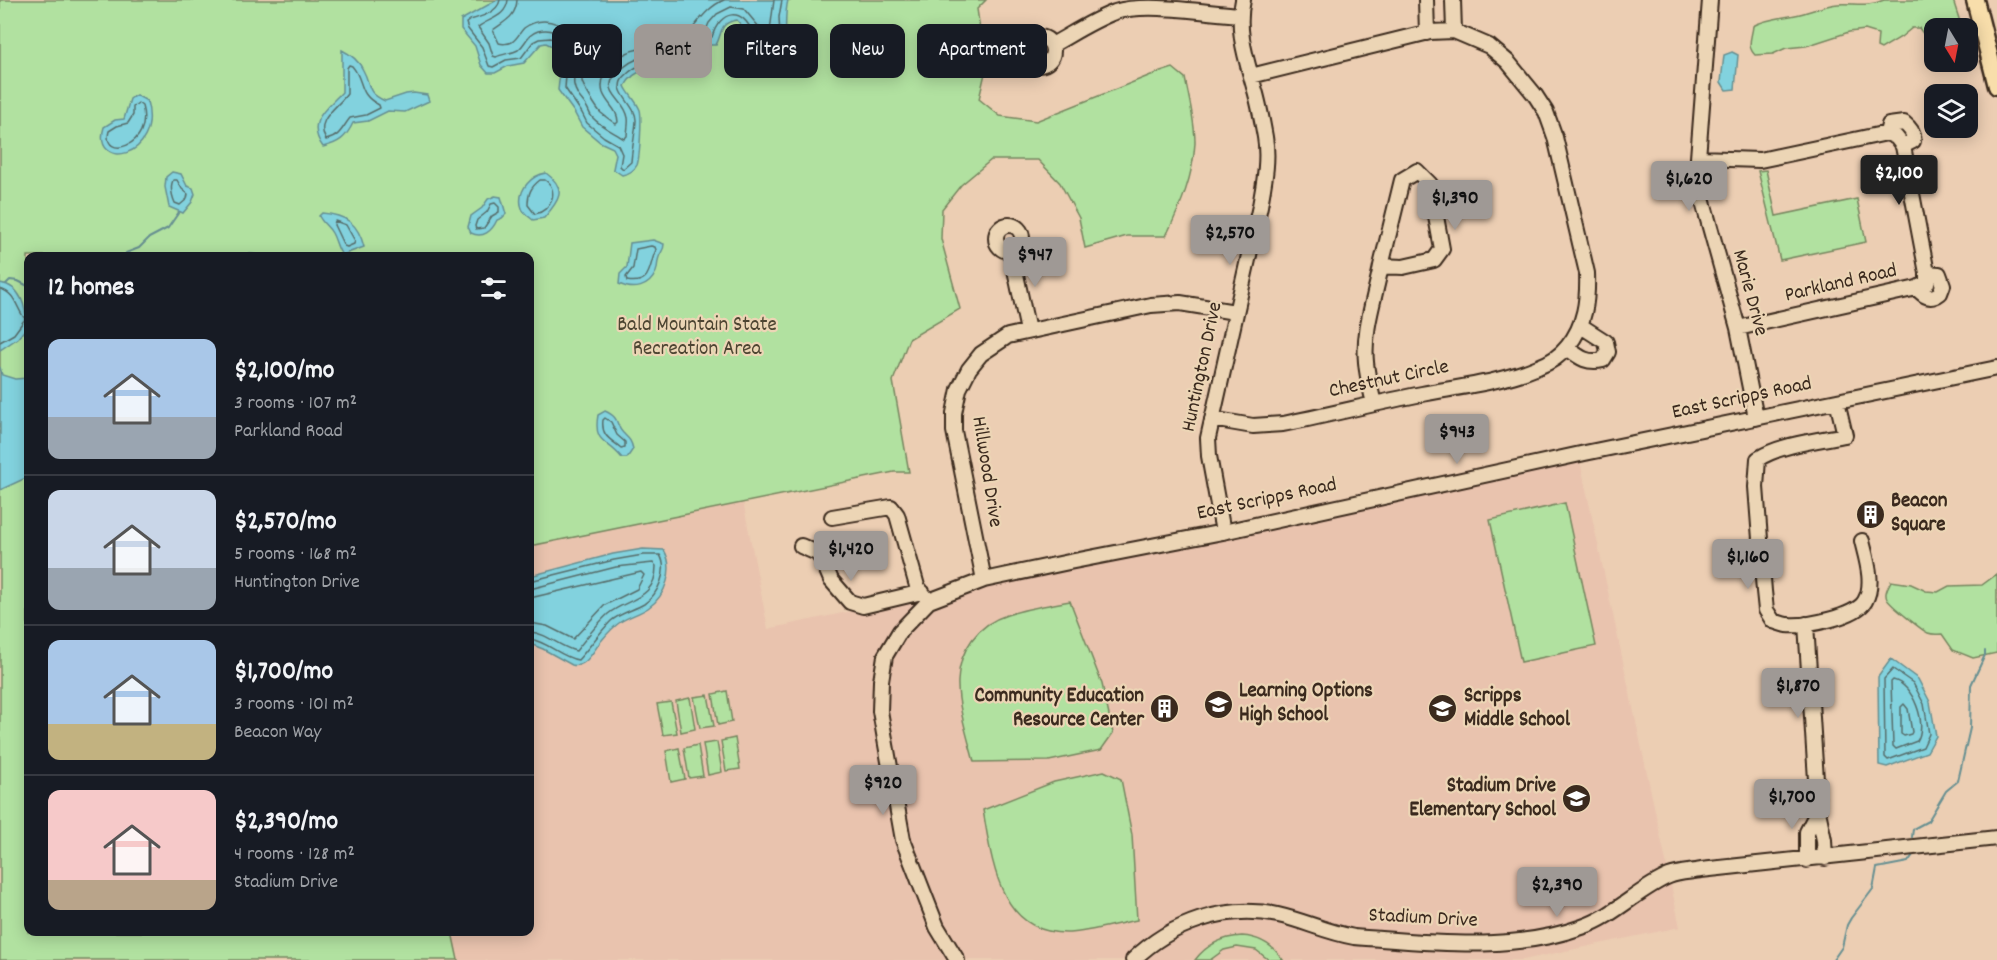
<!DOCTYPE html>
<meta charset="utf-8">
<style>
body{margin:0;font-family:Dekko,sans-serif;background:#242831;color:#f1f3f6;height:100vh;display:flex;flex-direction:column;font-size:22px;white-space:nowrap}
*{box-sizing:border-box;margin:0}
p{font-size:20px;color:#9ea1a6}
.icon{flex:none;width:33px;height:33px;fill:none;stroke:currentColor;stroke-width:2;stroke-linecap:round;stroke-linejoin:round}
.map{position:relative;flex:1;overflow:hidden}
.details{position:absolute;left:24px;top:252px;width:510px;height:684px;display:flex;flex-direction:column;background:#171b24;border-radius:12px;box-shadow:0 3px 15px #0003}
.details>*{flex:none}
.banner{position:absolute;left:552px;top:24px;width:570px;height:54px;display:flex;gap:12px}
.needle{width:39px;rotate:170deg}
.controls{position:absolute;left:1924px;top:18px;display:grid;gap:12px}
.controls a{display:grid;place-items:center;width:54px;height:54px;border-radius:12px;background:#171b24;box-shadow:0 3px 15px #0003;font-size:30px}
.price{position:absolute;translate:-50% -51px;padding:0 14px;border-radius:6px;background:#9f9995;color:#111;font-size:20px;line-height:39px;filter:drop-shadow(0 2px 3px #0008)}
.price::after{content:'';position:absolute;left:50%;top:36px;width:18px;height:14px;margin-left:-9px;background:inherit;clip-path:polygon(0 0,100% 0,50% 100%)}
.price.active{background:#222;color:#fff}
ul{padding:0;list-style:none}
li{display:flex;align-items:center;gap:18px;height:150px;padding:0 24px}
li+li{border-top:2px solid #363941}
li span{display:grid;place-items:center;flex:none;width:168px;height:120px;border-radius:12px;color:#555}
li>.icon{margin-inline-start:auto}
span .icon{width:72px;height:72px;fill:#fffc;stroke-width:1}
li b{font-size:26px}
h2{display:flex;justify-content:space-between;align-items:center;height:72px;padding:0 24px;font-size:26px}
.tag{padding:0 21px;border-radius:12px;background:#171b24;box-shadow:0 3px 15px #0003;font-size:21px;line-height:54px}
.tag.active{background:#9f9995;color:#111}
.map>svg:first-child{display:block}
.built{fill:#e9c3ae}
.green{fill:#b1e1a0;stroke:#76865f;stroke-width:1.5}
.water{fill:#82d2de;stroke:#668f91;stroke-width:1.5}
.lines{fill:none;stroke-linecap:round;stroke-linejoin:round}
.shore{stroke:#576d6b;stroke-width:1.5}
.stream{stroke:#668f91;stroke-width:2}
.minor-casing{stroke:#3b2a1e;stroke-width:18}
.major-casing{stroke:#3b2a1e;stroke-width:21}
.minor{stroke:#ecd5b5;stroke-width:14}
.major{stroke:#f8deab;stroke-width:16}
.labels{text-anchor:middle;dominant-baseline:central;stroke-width:4.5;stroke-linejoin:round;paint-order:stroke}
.street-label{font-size:21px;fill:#3b2a1e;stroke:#ecd5b5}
.park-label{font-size:21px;fill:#4d4532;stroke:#ecd5b5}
.poi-label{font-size:21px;font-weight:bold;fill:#3b2a1e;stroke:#ecd5b5;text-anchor:start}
</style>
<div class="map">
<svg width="1997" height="960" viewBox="0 0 1997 960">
<rect width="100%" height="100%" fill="#ecceb3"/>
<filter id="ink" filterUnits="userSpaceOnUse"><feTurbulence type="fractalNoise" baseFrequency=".0167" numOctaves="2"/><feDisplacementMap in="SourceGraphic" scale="12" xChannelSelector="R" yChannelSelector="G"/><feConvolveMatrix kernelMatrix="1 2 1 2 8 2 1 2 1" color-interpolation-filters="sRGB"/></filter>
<g filter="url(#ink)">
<path class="built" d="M 1580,461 L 1680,927 L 1523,960 L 458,960 L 452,932 L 530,932 L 530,546 L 743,501 L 768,629 L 917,597 L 955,594 Z"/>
<path class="green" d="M 0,0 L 986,0 L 977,9 L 986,69 L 979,99 L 1000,116 L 1036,121 L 1151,75 L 1173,68 L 1185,78 C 1189,99 1195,121 1195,143 C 1193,177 1181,205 1166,236 L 1127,236 L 1085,248 L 1079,218 L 1060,183 L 1038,160 L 991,160 L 961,185 L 942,209 L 941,239 L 960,309 L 909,339 L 893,381 L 909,472 L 894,472 L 530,546 L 530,256 L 28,256 L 28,932 L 452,932 L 458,960 L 0,960 Z
M 1884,0 L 1953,0 L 1962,28 L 1935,28 L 1935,44 L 1927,39 L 1919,28 L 1912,28 L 1901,37 L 1881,49 L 1877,47 L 1878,34 L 1865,30 L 1849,32 L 1806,46 L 1786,48 L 1773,54 L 1755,55 C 1746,46 1752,37 1753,26 C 1769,17 1790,18 1807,12 C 1818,9 1827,5 1838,4 C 1855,3 1868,7 1884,0 Z
M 1766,170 L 1776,216 L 1857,199 L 1866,242 L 1780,260 L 1758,171 Z
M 1565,503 L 1596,646 L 1521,662 L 1490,520 Z
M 1997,574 L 1997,653 L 1973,658 L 1953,650 L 1942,634 C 1937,634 1933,635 1928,633 C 1923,631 1889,604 1887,599 C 1884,593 1888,587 1891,581 L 1911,584 L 1926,591 L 1938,592 L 1949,586 L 1982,585 Z
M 1070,601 L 1102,684 L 1113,733 L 1101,750 L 1049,761 L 974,762 C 968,739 957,704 958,681 C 959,650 978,624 1007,615 C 1027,608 1049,605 1070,601 Z
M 727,691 L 732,722 L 718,725 L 713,694 Z
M 708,695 L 714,726 L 700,728 L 694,697 Z
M 690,698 L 695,729 L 681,732 L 676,701 Z
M 671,702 L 677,733 L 663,735 L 657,704 Z
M 735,738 L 740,769 L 726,771 L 721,741 Z
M 717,742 L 722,772 L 708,775 L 703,744 Z
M 698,745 L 703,776 L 689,778 L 684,748 Z
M 679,748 L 685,779 L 671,782 L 666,751 Z
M 1104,771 L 1121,779 L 1132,835 L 1137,920 C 1116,924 1090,932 1069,933 C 999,935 992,861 983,810 L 1054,782 Z
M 1242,936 C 1259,937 1273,945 1283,960 L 1269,960 L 1256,950 L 1237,947 L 1224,950 L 1210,960 L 1195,960 C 1207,944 1222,937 1242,936 Z"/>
<path class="water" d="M 497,0 L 788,0 C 783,19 789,37 781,56 L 776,58 L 761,42 L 749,39 L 746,31 L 737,20 C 718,23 723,33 716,45 L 707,45 L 705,52 L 689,60 C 687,64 686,70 682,74 C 668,87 644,53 625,86 C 629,95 636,100 640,110 C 642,117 640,157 637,165 C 634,171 628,174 622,175 L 613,169 L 616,154 L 613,148 L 600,142 L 582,127 L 574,112 L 558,90 L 561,64 L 559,56 L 552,46 L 546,43 L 541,44 L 524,63 L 508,66 L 495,73 L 488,73 L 481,65 L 475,46 L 461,29 L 461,20 Z
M 342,50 C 350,54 359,61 363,70 C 372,86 365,92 385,101 L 406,94 L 414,93 L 427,95 L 429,101 L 405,112 L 388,111 L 368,121 L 353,123 C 346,138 339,143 323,147 C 305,122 326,109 342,92 Z
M 1732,52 L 1738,55 L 1735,89 L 1726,90 L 1721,82 L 1724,55 Z
M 136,95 L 147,101 C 163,160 91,171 104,127 L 115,120 L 124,119 L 130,99 Z
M 172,172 L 181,174 L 187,186 L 193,188 L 195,194 L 192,202 L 183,213 L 169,207 L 165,187 L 166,177 Z
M 546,173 C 568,189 559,201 544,218 L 533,220 C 528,216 522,212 521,205 C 518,189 532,175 546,173 Z
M 495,196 L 501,197 L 506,214 L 502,218 L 497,220 C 492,231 483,239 471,233 L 468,227 L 471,216 L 482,208 L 488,199 Z
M 322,213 C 346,215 358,223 364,247 L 342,255 C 337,249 336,240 332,233 C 328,226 322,223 319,216 Z
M 653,240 L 664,244 C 664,251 661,251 659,257 C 657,262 658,267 656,272 C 649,288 634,291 619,284 L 620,274 L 627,267 L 630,243 Z
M 0,283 C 22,286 26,308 27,327 L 18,338 L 0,350 Z
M 0,367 L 2,375 L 15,379 L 28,378 L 28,477 L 0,490 Z
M 605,411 C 621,418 615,425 623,433 C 629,439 631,440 633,449 L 627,458 L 622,458 C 607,439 593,444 598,415 Z
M 643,549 L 664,550 C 675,569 666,596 648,608 C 639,614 627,617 619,623 C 612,628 607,634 602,640 C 594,649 586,669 572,665 L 543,649 L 530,644 L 530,576 L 613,554 Z
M 1891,659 L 1918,679 L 1930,702 L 1936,736 L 1927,752 L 1887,767 L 1879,765 L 1878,677 Z"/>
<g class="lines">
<path class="shore" d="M 500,0 C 498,12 481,17 470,20 L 466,23 L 468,29 L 482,47 L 489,66 L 493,67 L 506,60 L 521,58 L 533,42 L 539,39 L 551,38 L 559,44 L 564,53 L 567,64 L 565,88 L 582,113 L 587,123 L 604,137 L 618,145 L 622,154 L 620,166 L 623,169 L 631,162 C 632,148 635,135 636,121 C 637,104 609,91 625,76 C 629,72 634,67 640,66 C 653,62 664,73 676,70 L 684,56 L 698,49 L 703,40 L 712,37 C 720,10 743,6 753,34 L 764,37 L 774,47 L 777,47 L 780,38 L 779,17 L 782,0
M 508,0 C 506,17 490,18 478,27 L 489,43 L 493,56 L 496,57 C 502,54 513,53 518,50 C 526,44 526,35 538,31 C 560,25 572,46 574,64 C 576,77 570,82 578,95 C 580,99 584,102 586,106 C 589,110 590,116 593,118 C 600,126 615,133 624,139 L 627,136 C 627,130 629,123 628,118 C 625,96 593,91 624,67 C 632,60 640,57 650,57 C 657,58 665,62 672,63 L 679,51 L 692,43 L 697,36 L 706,30 L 709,23 L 717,14 L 731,7 L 744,9 L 759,27 L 770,31 L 774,0
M 517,0 C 516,17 505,21 493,30 L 499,43 C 502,44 508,44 512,42 C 517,39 520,32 524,28 C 546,12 572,26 580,49 C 584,60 582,70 582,81 C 582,85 597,109 601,113 C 605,116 611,121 616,124 L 618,122 C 618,110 607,104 603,93 C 597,73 620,52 639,49 C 649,47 658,51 667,51 C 673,43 680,42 686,36 C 698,23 707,7 724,0
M 349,65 L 352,66 C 365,81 357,94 379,105 L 380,108 L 366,115 L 350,118 C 342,128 340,137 326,140 C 314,120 337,108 347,94 L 347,68 Z
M 138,103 L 142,106 C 154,147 101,161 109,131 L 117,126 L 128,123 L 133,115 L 133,107 Z
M 173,180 L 177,180 L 182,189 L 188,194 L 187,199 L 180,205 L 175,203 C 172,196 170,187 173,180 Z
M 540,180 L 545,180 C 560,190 551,211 535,214 L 528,205 C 528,193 531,187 540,180 Z
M 495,203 L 499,207 L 499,212 L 492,216 L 484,228 L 476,229 L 475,226 L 477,220 L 487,212 L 491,204 Z
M 335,221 L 346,225 L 355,241 L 354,244 L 347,247 L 344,246 L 334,225 Z
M 651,246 L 655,247 L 656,250 C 648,266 653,285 627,281 L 626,277 L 633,268 L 636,249 Z
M 0,289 C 16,293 16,308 25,319 L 14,334 L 0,342
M 605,418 L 611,422 L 617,435 L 625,442 L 625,447 L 621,448 C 610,439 601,436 603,420 Z
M 530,581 L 614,560 L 643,555 L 660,555 C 669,570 658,595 644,604 C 634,610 620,613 611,621 C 599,633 590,647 578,660 C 561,657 548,642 530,639
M 530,589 L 616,567 L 653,563 L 656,566 C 656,600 627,598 608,614 C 596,625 586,638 576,651 C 559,647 547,633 530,632
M 530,598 L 641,572 L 644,575 L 637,589 L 605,605 L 573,639 L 547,626 L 530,623
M 1893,669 L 1913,683 L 1924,704 L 1929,734 L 1923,747 L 1888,760 L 1885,757 L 1884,679 Z
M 1893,680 C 1913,684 1928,724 1917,741 L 1896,749 L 1893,746 L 1891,682 Z
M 1904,704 L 1908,709 L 1912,732 L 1911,734 L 1904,736 L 1901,734 L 1901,707 Z"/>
<path class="stream" d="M 125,256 L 126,253 L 139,248 L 149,238 L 168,228 L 179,212
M 243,256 L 249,254 L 265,256
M 6,284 L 10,280 L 18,281 L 28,286
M 1912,837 L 1913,829 L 1928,821 L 1946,791 L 1958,781 L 1970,728 L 1971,685 L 1985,655 L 1985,651
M 1833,960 L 1842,947 L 1847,925 L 1851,918 L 1873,889 L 1877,868 L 1908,862 L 1913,855"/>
<defs>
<path id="minor" d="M 1426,0 L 1427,33
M 1453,0 L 1454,31
M 1710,0 L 1698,158 L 1700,191 L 1738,328 L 1756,418
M1025 51a14 14 0 1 1 28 0a14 14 0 1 1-28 0Z
M 1052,45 C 1072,34 1093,20 1115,12 C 1146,2 1207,13 1241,15
M 1887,133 L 1889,125 L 1904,123 C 1909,127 1915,133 1913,141 L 1903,146
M 1698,158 L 1760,160 L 1887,133 L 1896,137 L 1903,146 L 1927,273 L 1927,283 L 1917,288 L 1738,328
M996 238a13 13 0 1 1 26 0a13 13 0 1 1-26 0Z
M 1011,251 L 1028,331
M 1917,288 C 1924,297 1931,300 1940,293 L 1943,285 L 1939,274 L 1927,273
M 1567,348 C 1579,357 1587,364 1603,360 L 1608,352 L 1606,342 L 1581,326
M 1837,401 L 1845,435 C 1820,440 1778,445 1758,459 L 1756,487 L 1764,591 L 1766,610 L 1773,621 C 1777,622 1782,624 1787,625 C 1804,627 1856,617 1865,601 C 1875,584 1866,558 1862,541
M 1374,404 C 1371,390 1367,376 1366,362 C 1363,329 1375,298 1381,266 L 1403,267 L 1434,260 L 1442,249 L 1430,184 L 1417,171 L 1402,180 L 1381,266
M 1212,419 L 1253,426 L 1283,424 C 1329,415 1375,403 1422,394 C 1459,387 1503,382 1538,367 C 1549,363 1561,355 1568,346 C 1585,325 1588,300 1587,273 L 1555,137 L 1546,112 L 1535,95 L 1508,62 L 1489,46 L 1454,31 L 1429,32 L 1251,76
M 832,517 L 891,507 L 897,515 L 917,586 L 929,601
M 1223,532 L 1209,456 L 1208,438 L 1260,206 C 1264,183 1269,160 1265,137 C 1262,120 1259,103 1254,87 C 1246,58 1236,30 1243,0
M 801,546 L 817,553 L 822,559 L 831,580 L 850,602 L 863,606 L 922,592
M 984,580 L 954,431 L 954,413 L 959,389 L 969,369 L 981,354 L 1008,336 L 1151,305 L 1180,303 L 1235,312
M 1806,624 L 1818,811 L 1824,840 L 1825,858
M 1807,860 L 1807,832 L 1818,811
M 957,960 L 937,927 L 903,840 L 880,711 L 881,681 L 885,656 L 900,631 L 929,601 L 984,580 L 1069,562 L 1223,532 L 1585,453 L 1997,368
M 1133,960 C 1171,923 1225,904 1278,915 C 1305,921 1326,932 1354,937 C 1429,942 1509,953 1582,927 C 1615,916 1638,889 1669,876 C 1679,872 1691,872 1701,870 L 1997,838"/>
<path id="major" d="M 1975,0 L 1997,86"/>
</defs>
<use href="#minor" class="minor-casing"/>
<use href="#major" class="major-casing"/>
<use href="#minor" class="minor"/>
<use href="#major" class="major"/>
</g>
</g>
<defs>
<symbol id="building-disc" viewBox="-11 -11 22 22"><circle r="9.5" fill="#3b2a1e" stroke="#ecd5b5"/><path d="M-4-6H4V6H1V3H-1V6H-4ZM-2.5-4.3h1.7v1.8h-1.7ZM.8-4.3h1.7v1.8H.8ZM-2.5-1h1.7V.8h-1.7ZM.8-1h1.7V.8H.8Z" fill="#fff"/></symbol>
<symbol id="school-disc" viewBox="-11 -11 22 22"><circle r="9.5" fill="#3b2a1e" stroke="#ecd5b5"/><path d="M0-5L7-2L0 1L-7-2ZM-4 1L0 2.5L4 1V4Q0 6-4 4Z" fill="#fff"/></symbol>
</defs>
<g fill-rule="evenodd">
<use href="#building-disc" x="1854" y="498" width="33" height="33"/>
<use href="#school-disc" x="1202" y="688" width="33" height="33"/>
<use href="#building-disc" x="1148" y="692" width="33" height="33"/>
<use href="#school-disc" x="1426" y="692" width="33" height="33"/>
<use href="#school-disc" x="1560" y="782" width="33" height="33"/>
</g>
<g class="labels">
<g class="street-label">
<text transform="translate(1841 284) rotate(-13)">Parkland Road</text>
<text transform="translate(1749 293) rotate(75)">Marie Drive</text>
<text transform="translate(1203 367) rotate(-78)">Huntington Drive</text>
<text transform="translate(1389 380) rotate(-12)">Chestnut Circle</text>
<text transform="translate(1742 399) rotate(-12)">East Scripps Road</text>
<text transform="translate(986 472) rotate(81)">Hillwood Drive</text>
<text transform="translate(1267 500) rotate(-12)">East Scripps Road</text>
<text transform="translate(1423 919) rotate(3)">Stadium Drive</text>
</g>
<g class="park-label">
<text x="697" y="326">Bald Mountain State<tspan x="697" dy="24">Recreation Area</tspan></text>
</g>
<g class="poi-label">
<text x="1891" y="502">Beacon<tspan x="1891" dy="24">Square</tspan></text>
<text x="1239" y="692">Learning Options<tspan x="1239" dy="24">High School</tspan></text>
<text x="1144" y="697" text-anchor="end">Community Education<tspan x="1144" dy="24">Resource Center</tspan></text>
<text x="1464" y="697">Scripps<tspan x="1464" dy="24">Middle School</tspan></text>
<text x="1556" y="787" text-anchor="end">Stadium Drive<tspan x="1556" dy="24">Elementary School</tspan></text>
</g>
</g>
</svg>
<div class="controls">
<a><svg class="needle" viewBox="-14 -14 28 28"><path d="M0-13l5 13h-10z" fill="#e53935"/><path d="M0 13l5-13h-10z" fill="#9ea1a6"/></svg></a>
<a><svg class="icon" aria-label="layers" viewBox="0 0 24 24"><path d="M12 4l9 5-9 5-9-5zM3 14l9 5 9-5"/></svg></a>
</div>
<b class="price active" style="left:1899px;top:206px">$2,100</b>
<b class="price" style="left:1689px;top:212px">$1,620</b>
<b class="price" style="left:1455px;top:231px">$1,390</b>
<b class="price" style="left:1230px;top:266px">$2,570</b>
<b class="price" style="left:1035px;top:288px">$947</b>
<b class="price" style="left:1457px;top:465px">$943</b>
<b class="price" style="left:851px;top:582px">$1,420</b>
<b class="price" style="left:1748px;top:590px">$1,160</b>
<b class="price" style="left:1798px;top:719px">$1,870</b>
<b class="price" style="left:883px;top:816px">$920</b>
<b class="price" style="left:1792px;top:830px">$1,700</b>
<b class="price" style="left:1557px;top:918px">$2,390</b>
<div class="banner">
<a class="tag">Buy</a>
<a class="tag active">Rent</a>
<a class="tag">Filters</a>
<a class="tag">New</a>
<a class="tag">Apartment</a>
</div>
<section class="details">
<h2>12 homes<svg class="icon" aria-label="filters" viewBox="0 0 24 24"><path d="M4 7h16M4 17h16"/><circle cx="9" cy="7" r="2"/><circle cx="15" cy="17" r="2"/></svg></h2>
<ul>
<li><span style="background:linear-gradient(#a9c7e8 65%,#9aa5b1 0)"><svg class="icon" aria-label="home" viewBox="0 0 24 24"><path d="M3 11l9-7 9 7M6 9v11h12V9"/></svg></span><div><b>$2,100/mo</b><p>3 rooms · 107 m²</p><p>Parkland Road</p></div></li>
<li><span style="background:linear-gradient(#c9d6e8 65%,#9aa5b1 0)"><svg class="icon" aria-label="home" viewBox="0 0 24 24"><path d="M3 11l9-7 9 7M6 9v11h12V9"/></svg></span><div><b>$2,570/mo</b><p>5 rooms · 168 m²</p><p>Huntington Drive</p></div></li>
<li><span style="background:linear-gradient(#a9c7e8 70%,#c2b280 0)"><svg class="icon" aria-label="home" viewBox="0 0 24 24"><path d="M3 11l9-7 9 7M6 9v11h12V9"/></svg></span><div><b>$1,700/mo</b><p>3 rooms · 101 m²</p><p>Beacon Way</p></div></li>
<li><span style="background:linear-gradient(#f6c9c9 75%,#b9a48a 0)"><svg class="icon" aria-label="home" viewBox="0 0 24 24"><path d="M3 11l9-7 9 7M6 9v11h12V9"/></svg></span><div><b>$2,390/mo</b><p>4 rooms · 128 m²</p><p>Stadium Drive</p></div></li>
</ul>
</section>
</div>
